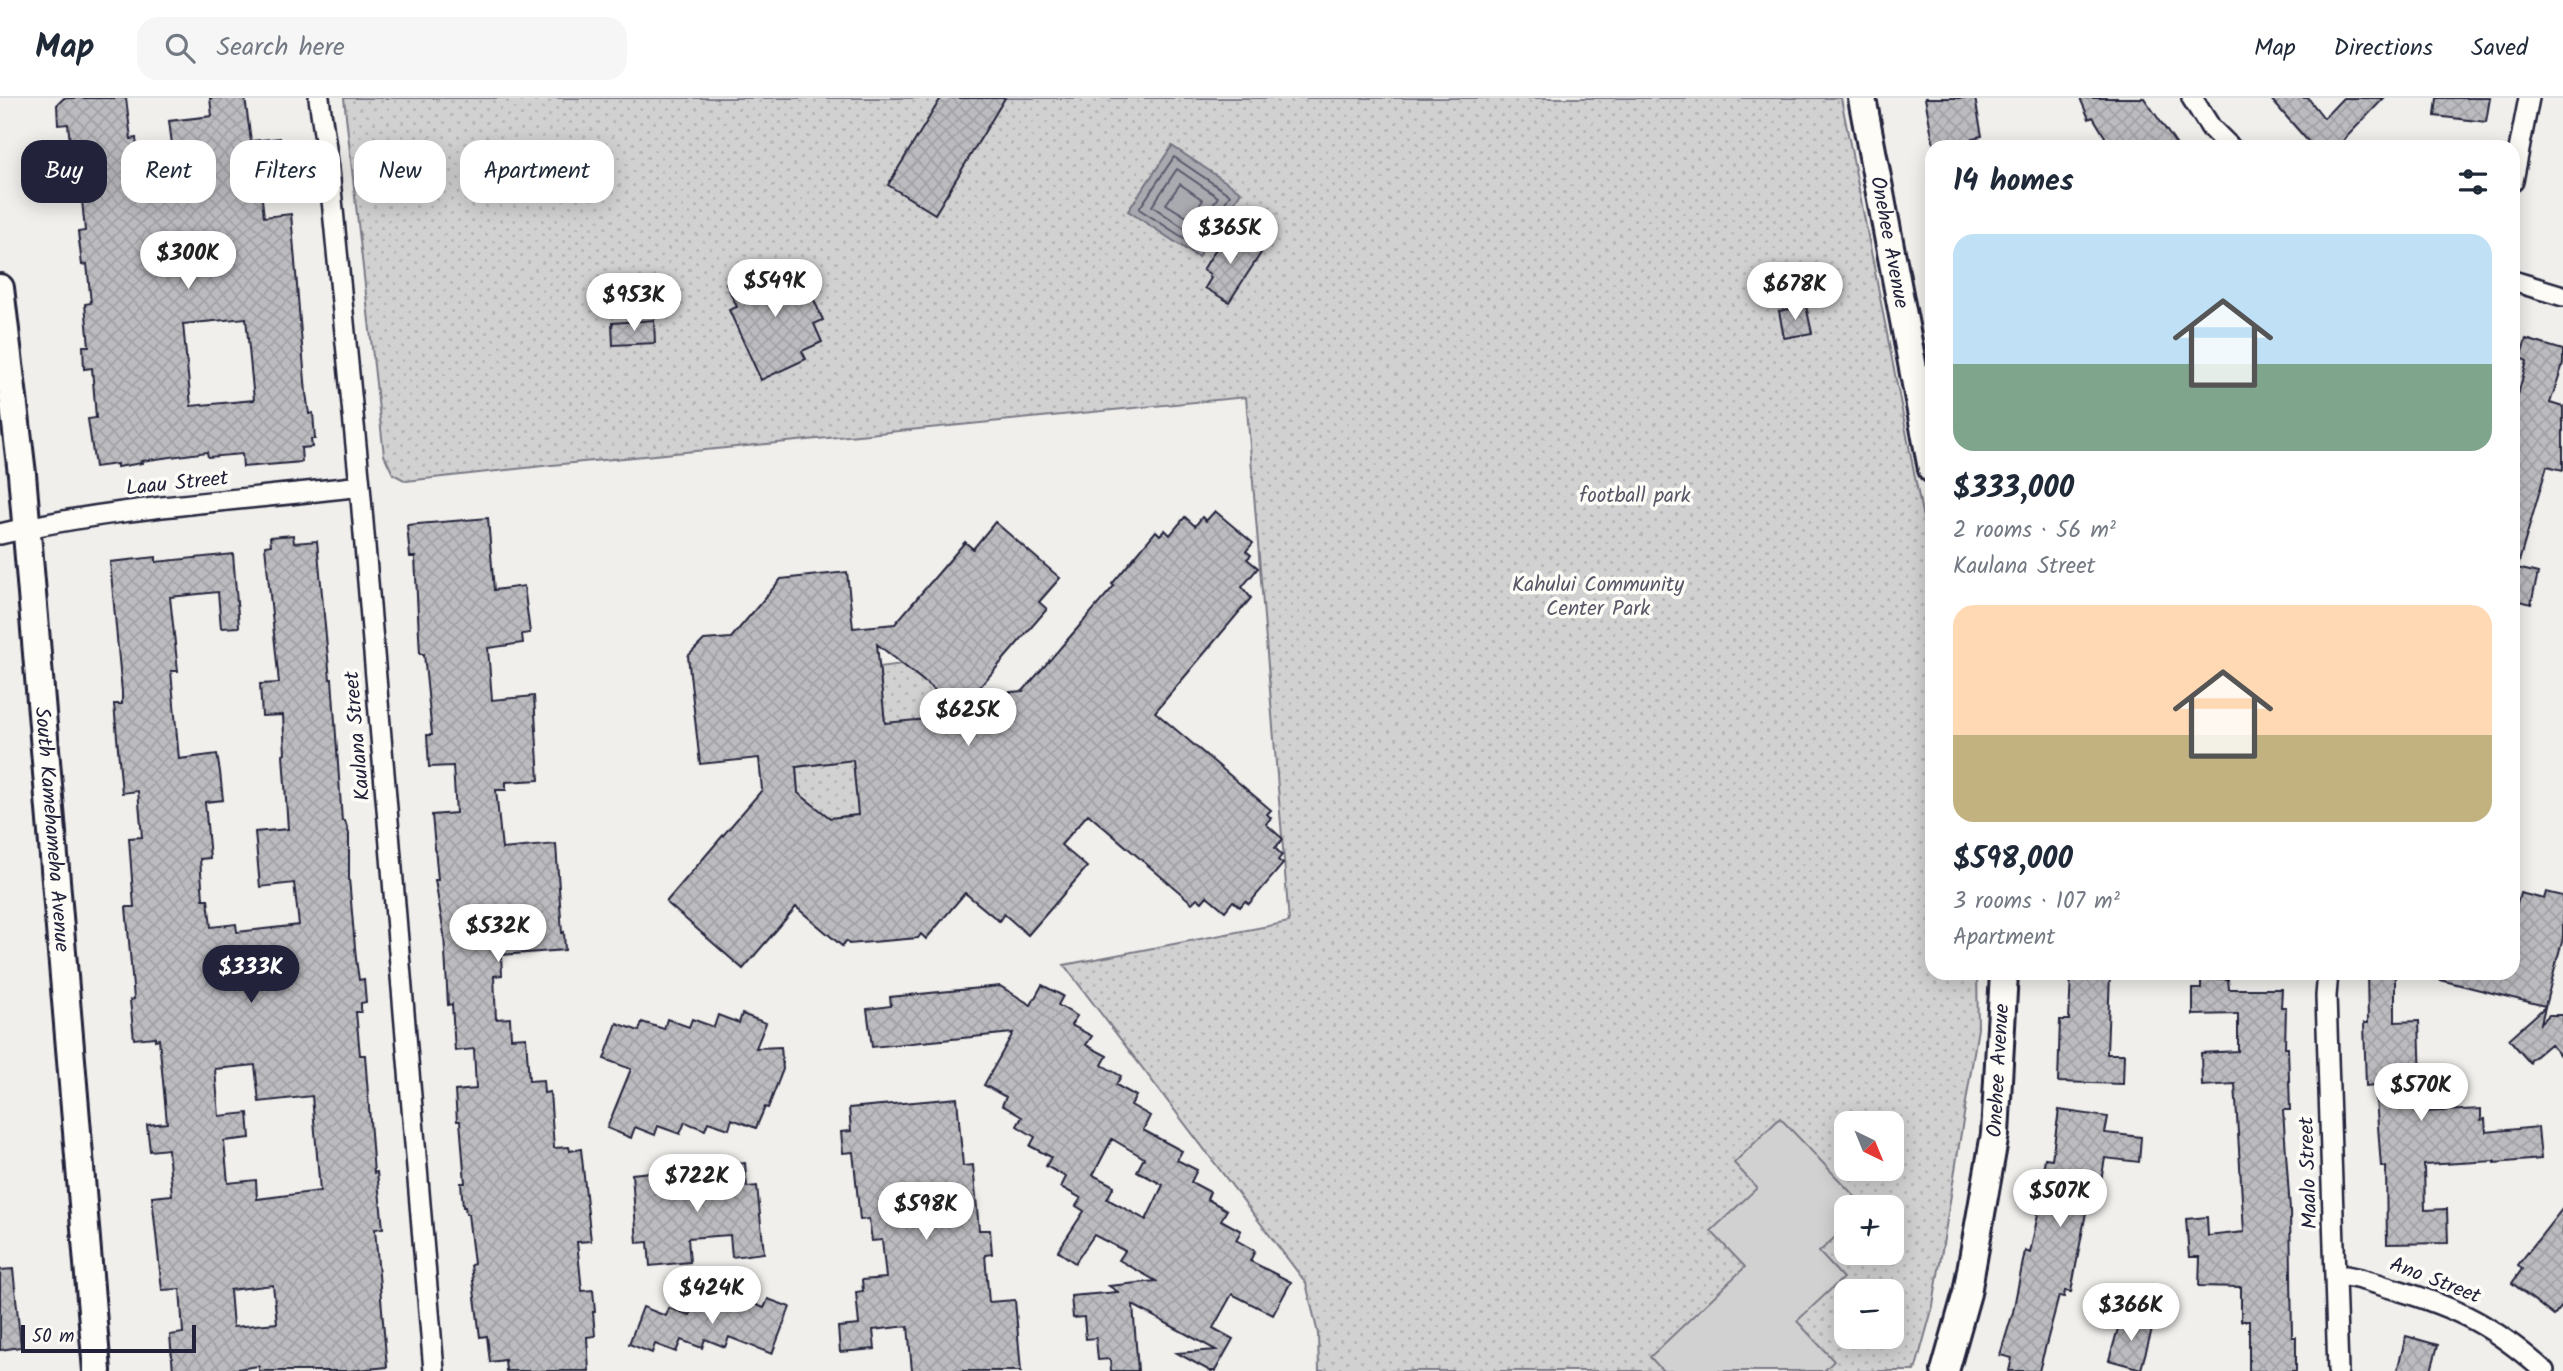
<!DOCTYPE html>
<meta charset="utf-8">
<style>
body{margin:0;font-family:Kalam,sans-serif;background:#f6f6f7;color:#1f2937;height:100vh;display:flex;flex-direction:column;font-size:26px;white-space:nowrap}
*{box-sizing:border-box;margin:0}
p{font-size:23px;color:#747a83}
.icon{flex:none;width:38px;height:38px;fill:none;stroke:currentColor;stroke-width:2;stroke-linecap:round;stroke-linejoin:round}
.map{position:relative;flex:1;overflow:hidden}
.panel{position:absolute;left:1925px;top:42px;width:595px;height:840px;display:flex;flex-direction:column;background:#fff;border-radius:21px;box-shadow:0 4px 18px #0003}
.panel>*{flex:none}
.top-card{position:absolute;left:21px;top:42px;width:665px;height:63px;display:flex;gap:14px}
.needle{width:46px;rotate:137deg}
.fabs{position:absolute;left:1834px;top:1013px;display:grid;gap:14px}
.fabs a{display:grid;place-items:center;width:70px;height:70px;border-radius:14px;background:#fff;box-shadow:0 4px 18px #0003;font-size:35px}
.scale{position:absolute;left:21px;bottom:18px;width:175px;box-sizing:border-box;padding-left:7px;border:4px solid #22223b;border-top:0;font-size:19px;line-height:24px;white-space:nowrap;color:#22223b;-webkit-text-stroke:5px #fdfcf7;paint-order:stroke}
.price{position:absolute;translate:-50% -60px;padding:0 16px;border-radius:24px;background:#fff;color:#222;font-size:23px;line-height:46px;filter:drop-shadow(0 2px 4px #0008)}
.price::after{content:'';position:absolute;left:50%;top:42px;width:21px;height:16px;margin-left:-10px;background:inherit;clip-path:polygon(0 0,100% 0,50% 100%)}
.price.selected{background:#22223b;color:#fff}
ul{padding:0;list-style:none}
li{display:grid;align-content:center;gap:14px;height:371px;padding:0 28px}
li span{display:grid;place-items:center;height:217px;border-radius:21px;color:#555}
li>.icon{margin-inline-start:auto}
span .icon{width:126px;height:126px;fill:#fffc;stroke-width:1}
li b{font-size:30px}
h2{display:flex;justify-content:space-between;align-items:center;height:84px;padding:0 28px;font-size:30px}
.chip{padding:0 24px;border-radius:21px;background:#fff;box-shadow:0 4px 18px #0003;font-size:24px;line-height:63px}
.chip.selected{background:#22223b;color:#fff}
header{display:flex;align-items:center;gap:42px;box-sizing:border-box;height:98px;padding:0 35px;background:#fff;border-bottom:2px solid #e0e1e3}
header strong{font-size:33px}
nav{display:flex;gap:38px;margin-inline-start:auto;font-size:24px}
.search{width:490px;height:63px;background:#f6f6f7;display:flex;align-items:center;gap:18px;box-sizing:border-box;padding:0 24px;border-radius:21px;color:#747a83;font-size:26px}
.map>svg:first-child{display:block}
.green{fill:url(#green-dots);stroke:#7a7a86;stroke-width:2;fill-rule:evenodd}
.pitch{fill:#d2d1d1;stroke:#7a7a86;stroke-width:2}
.water{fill:#a9a9b0;stroke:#737381;stroke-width:2}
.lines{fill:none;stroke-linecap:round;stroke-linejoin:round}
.shore{stroke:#58586a;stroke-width:2}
.building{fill:url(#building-cross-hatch);stroke:#22223b;stroke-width:2;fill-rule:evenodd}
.street-casing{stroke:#22223b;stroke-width:24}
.secondary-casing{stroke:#22223b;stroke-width:32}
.street{stroke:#fdfcf7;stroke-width:19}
.secondary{stroke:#fdfcf7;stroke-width:26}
.labels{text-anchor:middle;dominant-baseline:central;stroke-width:7;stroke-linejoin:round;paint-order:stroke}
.street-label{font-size:21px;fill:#22223b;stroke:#fdfcf7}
.park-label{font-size:21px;fill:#575768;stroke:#fdfcf7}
</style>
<header>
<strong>Map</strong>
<div class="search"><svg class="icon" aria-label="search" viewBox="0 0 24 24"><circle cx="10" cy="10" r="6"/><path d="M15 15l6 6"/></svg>Search here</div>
<nav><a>Map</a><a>Directions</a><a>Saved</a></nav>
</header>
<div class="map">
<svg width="2563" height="1273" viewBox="0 0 2563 1273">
<defs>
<pattern id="green-dots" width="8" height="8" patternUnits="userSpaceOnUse" patternTransform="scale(1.75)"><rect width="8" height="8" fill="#d2d1d1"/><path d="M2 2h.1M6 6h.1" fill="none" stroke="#b4b3b4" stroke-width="1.8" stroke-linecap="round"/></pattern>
<pattern id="building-cross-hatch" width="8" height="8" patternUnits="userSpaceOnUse" patternTransform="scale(1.75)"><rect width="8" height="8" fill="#bcbcc0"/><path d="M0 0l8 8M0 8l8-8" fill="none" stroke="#a1a1a6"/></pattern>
</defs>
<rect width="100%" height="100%" fill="#f0efec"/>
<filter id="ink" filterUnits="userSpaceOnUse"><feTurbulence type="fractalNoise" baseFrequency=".0143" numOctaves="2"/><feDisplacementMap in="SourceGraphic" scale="14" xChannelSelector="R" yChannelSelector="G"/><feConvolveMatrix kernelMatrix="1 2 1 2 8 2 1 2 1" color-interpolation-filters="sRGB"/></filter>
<g filter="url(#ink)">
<path class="green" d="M 344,0 L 1841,0 L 1932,466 L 1932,875 L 1977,875 L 1978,930 L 1933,1208 L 1915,1273 L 1319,1273 L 1318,1236 L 1306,1185 L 1064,867 L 1289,824 L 1246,299 L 552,367 L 406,383 L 393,376 L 384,357 ZM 1846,1026 L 1892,1026 L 1892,1071 L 1846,1071 ZM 1846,1110 L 1892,1110 L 1892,1155 L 1846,1155 ZM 1846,1194 L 1892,1194 L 1892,1239 L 1846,1239 Z
M 902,566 L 936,593 L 940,639 L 885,625 L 879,569 Z
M 853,662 L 855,684 L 876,715 L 830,720 L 798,695 L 796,669 Z"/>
<path class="pitch" d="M 1780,1020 L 1865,1109 L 1846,1110 L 1846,1129 L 1819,1154 L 1843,1180 L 1797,1223 L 1834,1263 L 1824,1273 L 1663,1273 L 1650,1259 L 1745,1169 L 1711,1133 L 1757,1090 L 1734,1065 Z"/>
<path class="water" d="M 1172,48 L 1241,94 L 1198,159 L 1128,113 Z"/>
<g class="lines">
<path class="shore" d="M 1174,59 L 1230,97 L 1196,148 L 1139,111 Z
M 1177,71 L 1218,99 L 1193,136 L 1152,108 Z
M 1180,86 L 1203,102 L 1190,121 L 1166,106 Z"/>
</g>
<path class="building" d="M 64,0 L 126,0 L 131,41 L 136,40 L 137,50 L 172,46 L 169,23 L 212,18 L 210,0 L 245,0 L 251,43 L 280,40 L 284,68 L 281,68 L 282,72 L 259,74 L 264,119 L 291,116 L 306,295 L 309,316 L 313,315 L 315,341 L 311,341 L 312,349 L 301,350 L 302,364 L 243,369 L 242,356 L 208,359 L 207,354 L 141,363 L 142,365 L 117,369 L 117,366 L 95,369 L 88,321 L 96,320 L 92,270 L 84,271 L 83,248 L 89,248 L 85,206 L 91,205 L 87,166 L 82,167 L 78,134 L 85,133 L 82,102 L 84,102 L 79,58 L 77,59 L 76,53 L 71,53 L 68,26 L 58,27 L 57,7 ZM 246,220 L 254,302 L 191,308 L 183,226 Z
M 941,0 L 1005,0 L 935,116 L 888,87 Z
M 1925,0 L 1975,0 L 1982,38 L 1972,40 L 1974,49 L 1934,49 Z
M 2080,0 L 2144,0 L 2178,49 L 2111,49 L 2093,19 L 2089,21 Z
M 2270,0 L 2308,0 L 2324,20 L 2343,0 L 2384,0 L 2337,49 L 2313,49 Z
M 2437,0 L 2490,0 L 2486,24 L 2435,18 Z
M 1226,134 L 1261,155 L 1229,204 L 1205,190 L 1211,180 L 1209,178 L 1210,176 L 1203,172 Z
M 765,168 L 773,185 L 801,173 L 823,222 L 814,226 L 822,244 L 802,253 L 806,261 L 761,282 L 729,212 L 737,209 L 726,185 Z
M 1806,208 L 1812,235 L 1784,240 L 1779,213 Z
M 654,222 L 655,245 L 613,247 L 612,225 Z
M 2526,241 L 2563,252 L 2563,266 L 2550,305 L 2563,309 L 2563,372 L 2547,368 L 2518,467 L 2513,466 L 2513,315 L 2527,263 L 2520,260 Z
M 1215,413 L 1253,445 L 1246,453 L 1251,457 L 1247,461 L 1258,470 L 1242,489 L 1251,500 L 1155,614 L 1271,712 L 1267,716 L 1271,720 L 1266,726 L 1283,741 L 1275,750 L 1282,757 L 1278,762 L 1283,766 L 1249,806 L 1245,803 L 1240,809 L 1233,803 L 1225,813 L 1207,798 L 1202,804 L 1197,800 L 1192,805 L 1088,716 L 1061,747 L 1087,769 L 1028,837 L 1004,816 L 999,823 L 965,795 L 926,841 L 921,836 L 918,840 L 849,846 L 846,843 L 842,848 L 796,809 L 743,871 L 666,804 L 762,692 L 759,660 L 700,666 L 688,558 L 704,542 L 731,540 L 781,481 L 847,474 L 853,530 L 895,526 L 965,444 L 973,451 L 995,424 L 1060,480 L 1039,504 L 1047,511 L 973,597 L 1023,593 L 1114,488 L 1112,486 L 1156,433 L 1160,437 L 1165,432 L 1170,437 L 1185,419 L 1195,428 L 1202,419 L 1206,423 ZM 877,546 L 936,593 L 938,620 L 885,625 ZM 853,662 L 858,717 L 830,720 L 798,695 L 796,669 Z
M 488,420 L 494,492 L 524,488 L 530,535 L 522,536 L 523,545 L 488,550 L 492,602 L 534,598 L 539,682 L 506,684 L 506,692 L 496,692 L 502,751 L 556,746 L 562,835 L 564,834 L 565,852 L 501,857 L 502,877 L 494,878 L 496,921 L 510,920 L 511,940 L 526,939 L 529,983 L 543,982 L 544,995 L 550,994 L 554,1050 L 569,1049 L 570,1053 L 581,1051 L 591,1143 L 577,1144 L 582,1193 L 593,1192 L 595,1214 L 593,1214 L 595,1238 L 587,1239 L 589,1273 L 506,1273 L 505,1262 L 490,1264 L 487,1238 L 480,1239 L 471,1167 L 474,1166 L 468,1116 L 466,1116 L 465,1109 L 463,1109 L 461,1085 L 465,1085 L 460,1023 L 457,1023 L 455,993 L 476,991 L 474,951 L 455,953 L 452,906 L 448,907 L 444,836 L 435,782 L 438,782 L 432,717 L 456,715 L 453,668 L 429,669 L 427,637 L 432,637 L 424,556 L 420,556 L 415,459 L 410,459 L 407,427 Z
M 293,437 L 294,445 L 317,443 L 330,581 L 332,581 L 342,723 L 345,723 L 349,736 L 349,780 L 356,861 L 359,882 L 364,881 L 366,904 L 361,905 L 361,914 L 356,914 L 360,957 L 365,957 L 374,1075 L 377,1074 L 383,1130 L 375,1131 L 387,1269 L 348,1273 L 259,1273 L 259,1268 L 223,1273 L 173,1273 L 170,1237 L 183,1235 L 180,1191 L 162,1192 L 152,1099 L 172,1097 L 168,1051 L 150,1053 L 147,1027 L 167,1025 L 159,941 L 155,942 L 155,939 L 134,941 L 130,902 L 134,901 L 126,809 L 134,809 L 129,740 L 142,739 L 138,693 L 122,695 L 114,606 L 122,606 L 122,594 L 110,464 L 156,459 L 156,464 L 233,456 L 239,529 L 221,530 L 218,494 L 170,499 L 178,573 L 171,573 L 179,661 L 217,656 L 220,674 L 223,702 L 205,704 L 210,760 L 200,761 L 203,801 L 208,801 L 211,829 L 236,826 L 237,834 L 299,827 L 294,785 L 260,789 L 255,734 L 288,731 L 283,657 L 285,656 L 283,617 L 262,618 L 260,586 L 279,585 L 265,448 L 271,447 L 270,439 ZM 255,967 L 259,1004 L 312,998 L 320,1093 L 257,1101 L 256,1082 L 228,1085 L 224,1043 L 250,1040 L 248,1015 L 219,1018 L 215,971 ZM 273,1187 L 277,1225 L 233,1229 L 230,1192 Z
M 2513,469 L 2538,475 L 2531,506 L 2513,501 Z
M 2546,794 L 2563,798 L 2563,840 L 2545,908 L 2440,882 L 2441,875 L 2513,875 L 2513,822 L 2520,795 L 2544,801 Z
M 2071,875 L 2110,875 L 2107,956 L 2124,956 L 2123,986 L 2058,984 L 2060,922 L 2069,922 Z
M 2367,875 L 2395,875 L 2395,924 L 2419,923 L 2422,1014 L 2481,1011 L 2481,1022 L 2485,1021 L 2486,1034 L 2538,1029 L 2541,1061 L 2495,1065 L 2495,1063 L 2424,1067 L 2425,1112 L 2447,1111 L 2448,1145 L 2387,1146 L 2386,1069 L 2381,1069 L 2375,987 L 2366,988 L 2364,925 L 2368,925 Z
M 2201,881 L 2228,881 L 2229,891 L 2282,891 L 2281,909 L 2286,909 L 2285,950 L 2288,950 L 2290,1012 L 2283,1012 L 2290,1112 L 2292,1239 L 2296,1239 L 2296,1273 L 2249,1273 L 2249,1223 L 2241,1223 L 2241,1189 L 2199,1188 L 2200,1159 L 2189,1159 L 2186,1121 L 2207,1119 L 2208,1138 L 2244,1134 L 2235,986 L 2202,988 L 2201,955 L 2238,953 L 2238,916 L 2193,917 L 2193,891 L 2201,891 Z
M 1042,887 L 1063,898 L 1058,907 L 1077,918 L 1071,927 L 1092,938 L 1086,947 L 1107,958 L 1102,967 L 1121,978 L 1116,987 L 1136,998 L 1131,1007 L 1150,1018 L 1143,1032 L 1182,1053 L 1177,1062 L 1197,1072 L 1191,1084 L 1210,1094 L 1207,1101 L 1227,1112 L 1221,1122 L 1241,1133 L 1236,1142 L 1255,1153 L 1250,1163 L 1291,1184 L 1273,1217 L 1232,1196 L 1213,1230 L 1233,1241 L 1215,1273 L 1210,1273 L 1177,1255 L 1216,1252 L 1133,1207 L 1138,1273 L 1111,1273 L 1110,1261 L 1098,1262 L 1096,1240 L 1086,1241 L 1084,1219 L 1073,1220 L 1071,1198 L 1118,1194 L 1109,1188 L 1156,1183 L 1119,1162 L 1125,1153 L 1094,1137 L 1075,1165 L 1058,1153 L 1084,1113 L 1076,1108 L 1081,1100 L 1061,1089 L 1066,1079 L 1046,1068 L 1051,1059 L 1030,1048 L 1035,1039 L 1017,1028 L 1022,1019 L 1002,1007 L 1006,999 L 984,987 L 1013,935 L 872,949 L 867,911 L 891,908 L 890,899 L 1000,888 L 1031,907 ZM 1112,1041 L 1144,1060 L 1137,1073 L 1163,1087 L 1146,1122 L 1107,1101 L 1114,1088 L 1093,1077 Z
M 2545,909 L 2541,925 L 2549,917 L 2563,917 L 2563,961 L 2550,946 L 2531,962 L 2530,965 L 2509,941 Z
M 742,916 L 766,925 L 756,950 L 781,949 L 783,971 L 768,1010 L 765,1009 L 756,1030 L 732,1021 L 729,1031 L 708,1024 L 705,1032 L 685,1024 L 680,1036 L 658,1028 L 655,1037 L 635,1029 L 631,1040 L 607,1030 L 631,971 L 604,961 L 617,925 L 639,933 L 642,924 L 664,931 L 667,921 L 689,929 L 692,921 L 714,929 L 718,917 L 739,925 Z
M 957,1000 L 963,1068 L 973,1067 L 979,1132 L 990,1132 L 992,1156 L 985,1157 L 989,1204 L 1015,1202 L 1021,1273 L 912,1273 L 908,1228 L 873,1232 L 875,1251 L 840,1254 L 838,1229 L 859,1227 L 856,1194 L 863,1193 L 862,1182 L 886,1180 L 882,1142 L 872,1143 L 869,1121 L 860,1122 L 853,1054 L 843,1055 L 841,1034 L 851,1033 L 849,1010 Z
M 2059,1012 L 2108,1019 L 2105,1035 L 2141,1039 L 2139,1064 L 2105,1060 L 2100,1089 L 2091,1088 L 2071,1194 L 2065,1193 L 2064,1199 L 2059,1198 L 2039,1273 L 2009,1273 L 2012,1260 L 2000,1257 L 2013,1214 L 2025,1153 L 2030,1155 L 2038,1116 L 2036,1115 L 2045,1060 L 2052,1061 Z
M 745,1065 L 747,1089 L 757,1088 L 764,1155 L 732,1159 L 730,1137 L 688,1140 L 690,1164 L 650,1168 L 648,1144 L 637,1145 L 632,1076 L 670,1072 L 673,1096 L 708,1092 L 706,1069 Z
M 2563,1110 L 2563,1207 L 2554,1218 L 2512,1185 L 2522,1171 L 2518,1167 Z
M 13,1171 L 21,1249 L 0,1252 L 0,1172 Z
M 768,1201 L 790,1209 L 772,1256 L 729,1239 L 725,1249 L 705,1241 L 702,1250 L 681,1242 L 676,1254 L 655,1246 L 652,1255 L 629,1246 L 643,1209 L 666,1218 L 669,1210 L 690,1217 L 695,1205 L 716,1213 L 719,1204 L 740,1212 L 744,1202 L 764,1210 Z
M 2121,1220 L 2153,1228 L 2141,1271 L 2109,1262 Z
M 2406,1238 L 2438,1247 L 2431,1273 L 2397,1273 Z"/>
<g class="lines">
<defs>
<path id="street" d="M 319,0 L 329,71 L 360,388 L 434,1273
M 2192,0 L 2211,30 L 2230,49
M 2513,83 L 2529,0
M 2513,183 L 2563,198
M 0,436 C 118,408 240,403 360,388
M 2328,875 L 2326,898 L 2338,1273
M 2336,1177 C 2356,1178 2374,1185 2394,1191 C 2458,1210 2494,1228 2544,1273"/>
<g id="secondary">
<path id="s1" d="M 1862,0 L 1932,371"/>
<path id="s2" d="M 0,190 L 22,376 L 97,1273"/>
<path id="s3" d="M 1945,1273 L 1967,1195 L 1995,1036 L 2004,875"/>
</g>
</defs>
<use href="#street" class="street-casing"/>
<use href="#secondary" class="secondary-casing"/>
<use href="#street" class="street"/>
<use href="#secondary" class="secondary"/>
</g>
</g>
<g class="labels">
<g class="street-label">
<text stroke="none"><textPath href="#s1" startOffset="147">Onehee Avenue</textPath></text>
<text transform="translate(177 386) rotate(-6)">Laau Street</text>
<text transform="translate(358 638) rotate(-95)">Kaulana Street</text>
<text stroke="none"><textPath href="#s2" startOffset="544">South Kamehameha Avenue</textPath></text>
<text stroke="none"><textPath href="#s3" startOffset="306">Onehee Avenue</textPath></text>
<text transform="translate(2309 1075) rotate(-92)">Maalo Street</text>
<text transform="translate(2435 1183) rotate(21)">Ano Street</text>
</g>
<g class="park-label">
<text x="1635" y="398">football park</text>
<text x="1598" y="487">Kahului Community<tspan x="1598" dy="24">Center Park</tspan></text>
</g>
</g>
</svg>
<div class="fabs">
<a><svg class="needle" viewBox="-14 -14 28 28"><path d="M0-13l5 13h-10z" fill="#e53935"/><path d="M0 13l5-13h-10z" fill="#747a83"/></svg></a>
<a>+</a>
<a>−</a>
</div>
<div class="scale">50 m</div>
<b class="price" style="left:1230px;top:168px">$365K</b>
<b class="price" style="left:188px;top:193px">$300K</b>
<b class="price" style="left:775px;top:221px">$549K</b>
<b class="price" style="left:1795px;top:224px">$678K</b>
<b class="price" style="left:634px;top:235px">$953K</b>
<b class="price" style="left:968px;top:650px">$625K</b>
<b class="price" style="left:498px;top:866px">$532K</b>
<b class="price selected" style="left:251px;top:907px">$333K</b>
<b class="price" style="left:2421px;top:1025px">$570K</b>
<b class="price" style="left:697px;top:1116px">$722K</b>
<b class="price" style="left:2060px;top:1131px">$507K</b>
<b class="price" style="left:926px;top:1144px">$598K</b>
<b class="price" style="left:712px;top:1228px">$424K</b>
<b class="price" style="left:2131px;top:1245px">$366K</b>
<div class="top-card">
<a class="chip selected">Buy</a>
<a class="chip">Rent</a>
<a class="chip">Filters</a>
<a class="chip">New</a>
<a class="chip">Apartment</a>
</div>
<section class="panel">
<h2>14 homes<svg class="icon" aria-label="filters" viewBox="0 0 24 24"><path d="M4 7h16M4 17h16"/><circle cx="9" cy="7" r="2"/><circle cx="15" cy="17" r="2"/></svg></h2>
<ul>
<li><span style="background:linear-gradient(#bfe0f5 60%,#7fa58c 0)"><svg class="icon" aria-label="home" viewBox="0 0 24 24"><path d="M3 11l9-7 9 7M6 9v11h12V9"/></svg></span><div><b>$333,000</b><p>2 rooms · 56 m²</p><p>Kaulana Street</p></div></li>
<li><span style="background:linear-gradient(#ffd9b3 60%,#c2b280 0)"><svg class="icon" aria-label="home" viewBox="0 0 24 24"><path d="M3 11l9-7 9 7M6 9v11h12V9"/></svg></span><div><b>$598,000</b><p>3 rooms · 107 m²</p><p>Apartment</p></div></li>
</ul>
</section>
</div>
